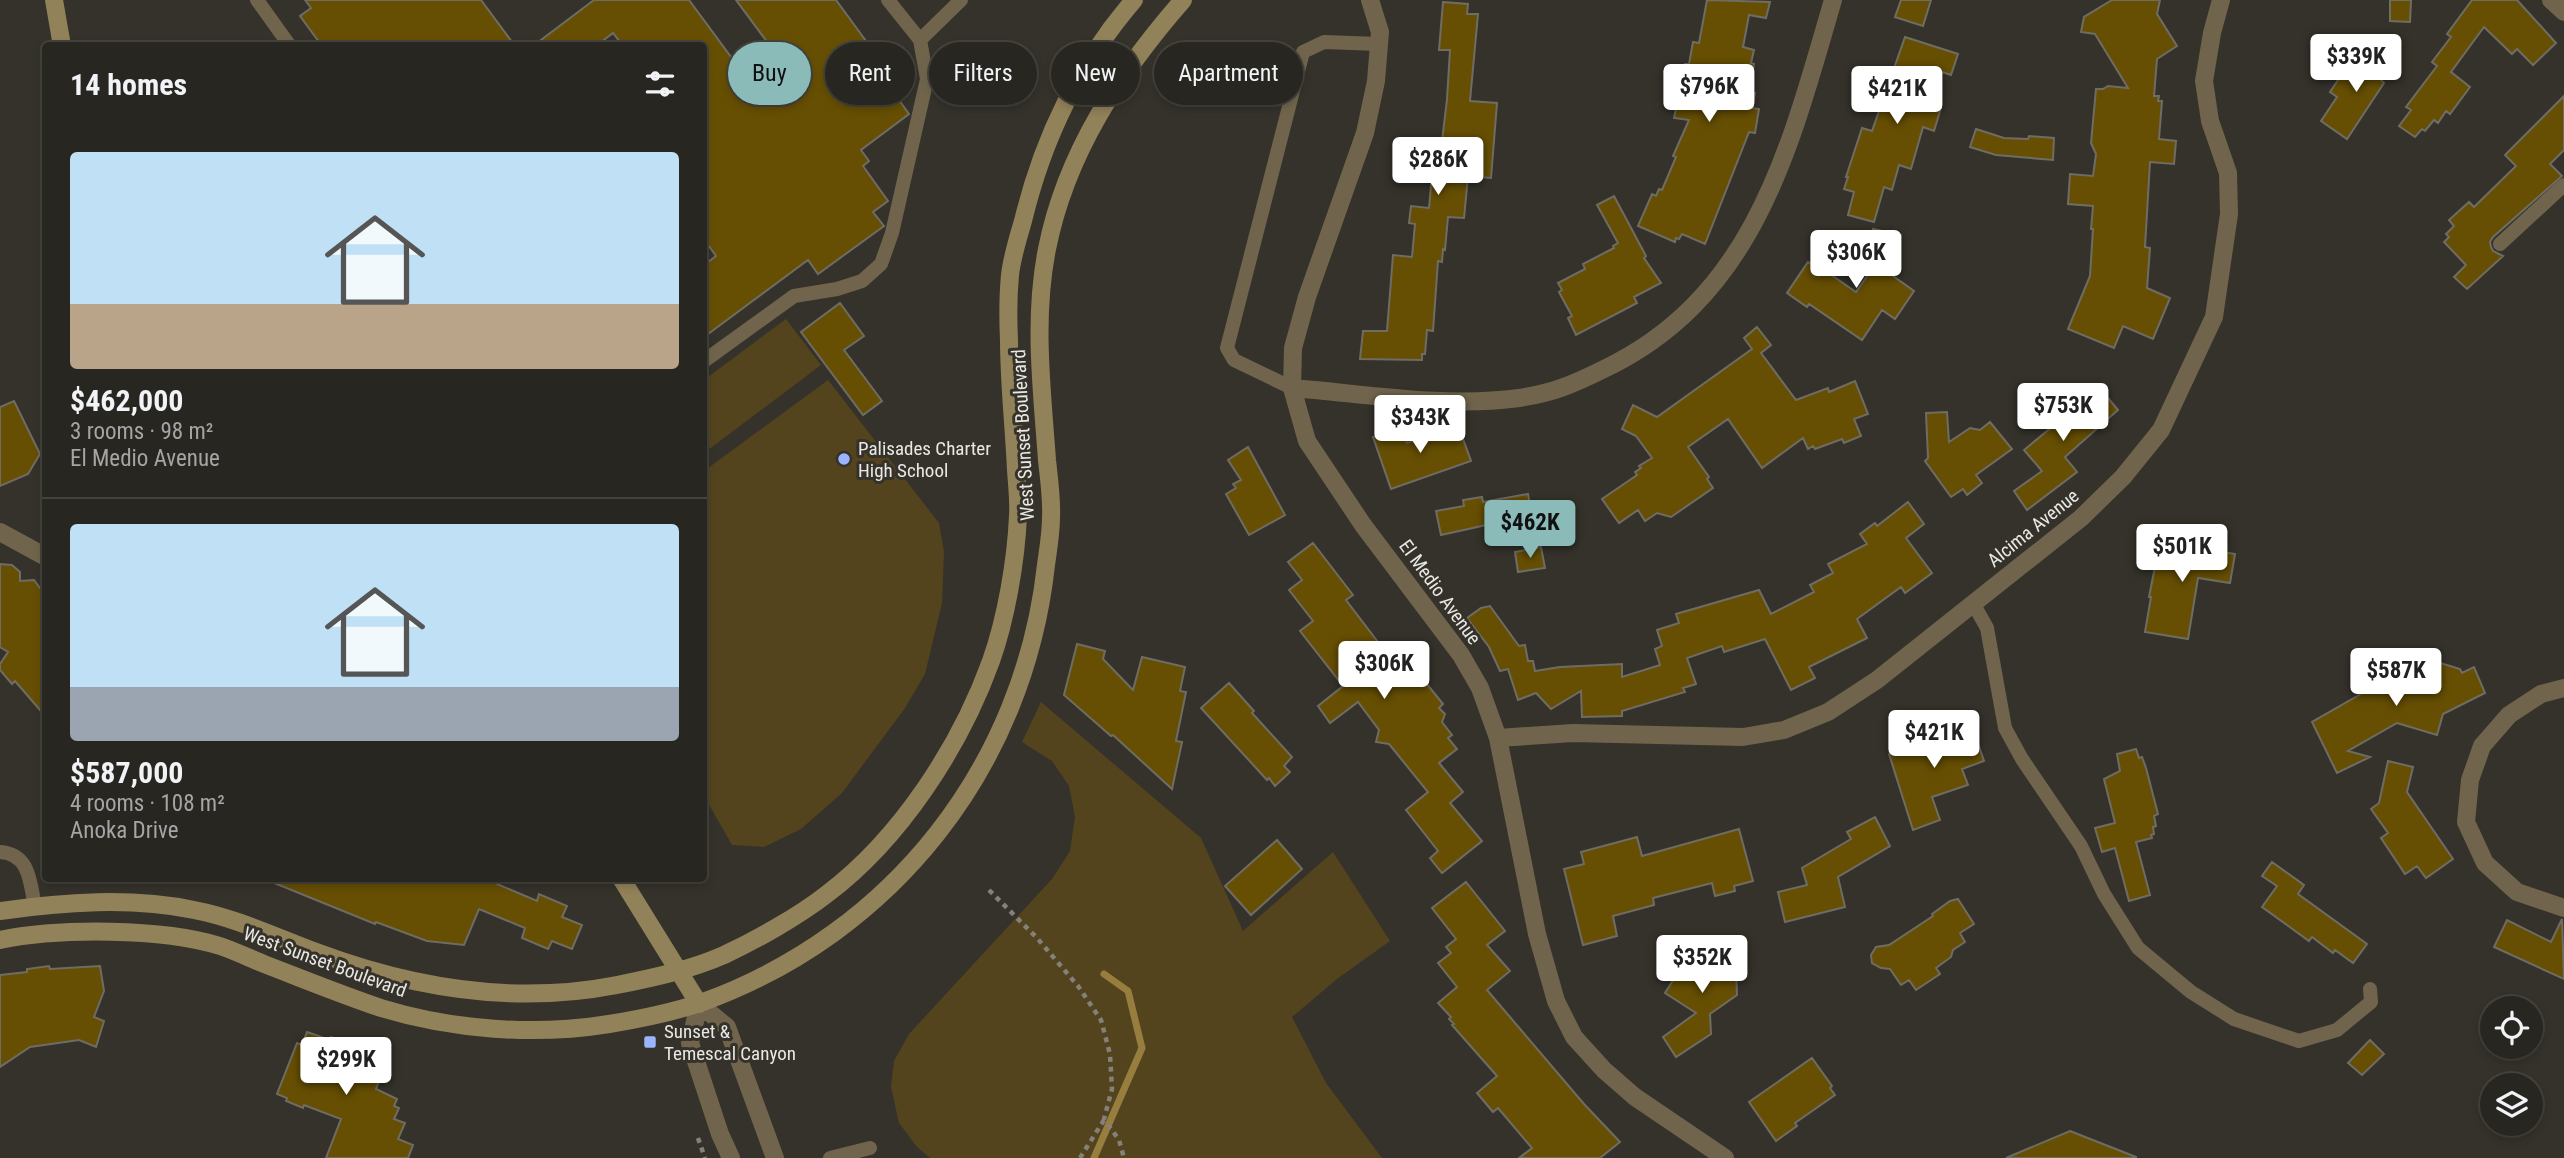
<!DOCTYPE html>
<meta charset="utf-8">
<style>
body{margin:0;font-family:"Roboto Condensed",sans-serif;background:#34322d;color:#f1f3f6;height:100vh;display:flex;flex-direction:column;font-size:26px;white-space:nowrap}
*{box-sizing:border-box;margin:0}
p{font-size:23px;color:#a5a5a5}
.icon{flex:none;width:38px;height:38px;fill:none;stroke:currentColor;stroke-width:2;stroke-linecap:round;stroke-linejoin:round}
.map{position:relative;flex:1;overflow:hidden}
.sheet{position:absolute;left:42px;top:42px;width:665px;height:840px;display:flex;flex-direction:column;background:#282620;border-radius:7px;box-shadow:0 4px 10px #0003,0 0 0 2px #44433e}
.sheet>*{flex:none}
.banner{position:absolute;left:728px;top:42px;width:665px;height:63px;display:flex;gap:14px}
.fabs{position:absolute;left:2480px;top:996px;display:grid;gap:14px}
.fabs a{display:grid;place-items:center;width:63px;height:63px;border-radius:50%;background:#282620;box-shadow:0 4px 10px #0003,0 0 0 2px #44433e;font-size:35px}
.price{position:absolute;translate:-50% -60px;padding:0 16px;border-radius:7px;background:#fff;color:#222;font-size:23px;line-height:46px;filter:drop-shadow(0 2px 4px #0008)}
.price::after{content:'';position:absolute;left:50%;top:42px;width:21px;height:16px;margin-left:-10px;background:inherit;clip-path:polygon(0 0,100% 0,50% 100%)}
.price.current{background:#8bbbb9;color:#111}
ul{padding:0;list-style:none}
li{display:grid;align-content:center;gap:14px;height:371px;padding:0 28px}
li+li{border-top:2px solid #44433e}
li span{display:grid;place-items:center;height:217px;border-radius:7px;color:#555}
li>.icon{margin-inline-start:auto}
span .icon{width:126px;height:126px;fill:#fffc;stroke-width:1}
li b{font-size:30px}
h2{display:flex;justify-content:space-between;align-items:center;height:84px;padding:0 28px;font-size:30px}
.pill{padding:0 24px;border-radius:32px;background:#282620;box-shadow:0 4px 10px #0003,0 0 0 2px #44433e;font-size:24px;line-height:63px}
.pill.current{background:#8bbbb9;color:#111}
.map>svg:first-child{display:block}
.green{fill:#53441e}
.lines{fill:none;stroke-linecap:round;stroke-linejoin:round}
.stream{stroke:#977e3e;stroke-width:7}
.building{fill:#664f03;stroke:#6f6c64;stroke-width:2}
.path{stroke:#84817b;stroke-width:4.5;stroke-dasharray:5 5;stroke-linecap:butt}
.service{stroke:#70654c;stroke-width:14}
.minor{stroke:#70654c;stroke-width:18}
.secondary{stroke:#928259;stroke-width:18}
.poi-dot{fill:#9ab5fd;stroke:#35322b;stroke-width:2.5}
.labels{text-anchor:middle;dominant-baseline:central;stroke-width:6;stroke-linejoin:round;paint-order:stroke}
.street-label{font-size:19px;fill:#eae8e4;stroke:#35322b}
.poi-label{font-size:19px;fill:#eae8e4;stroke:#35322b;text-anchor:start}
</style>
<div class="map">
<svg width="2564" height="1158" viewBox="0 0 2564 1158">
<rect width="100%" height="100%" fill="#35322b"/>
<path class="green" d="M 786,319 L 821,365 L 704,453 L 704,380 Z
M 828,380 L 939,523 L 944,552 L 942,603 L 925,674 L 905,708 L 842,793 L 801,829 L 764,847 L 732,845 L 704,796 L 704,471 Z
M 1041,702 L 1201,838 L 1243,931 L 1333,852 L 1390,941 L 1337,979 L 1292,1017 L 1326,1083 L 1382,1158 L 930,1158 L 917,1147 L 899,1123 L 891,1087 L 894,1061 L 909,1034 L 1052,879 L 1070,851 L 1075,817 L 1069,786 L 1052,761 L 1022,742 Z"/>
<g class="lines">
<path class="stream" d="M 1094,1158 L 1142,1048 L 1128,991 L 1104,974"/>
</g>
<path class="building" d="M 305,0 L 481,0 L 515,46 L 322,46 L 300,16 L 311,8 Z
M 594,0 L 689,0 L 751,84 L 782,62 L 736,0 L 836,0 L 869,45 L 863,50 L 909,114 L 861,150 L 869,161 L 863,166 L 888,201 L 873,212 L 884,226 L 818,274 L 808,260 L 704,337 L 704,265 L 716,256 L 704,239 L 704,46 L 623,46 L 613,33 L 596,46 L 533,46 Z
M 1707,0 L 1770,2 L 1766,18 L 1749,15 L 1743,47 L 1754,50 L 1751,63 L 1754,64 L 1749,92 L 1755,93 L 1752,108 L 1759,109 L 1755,133 L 1749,132 L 1705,244 L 1682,234 L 1679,239 L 1676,238 L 1675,242 L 1638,226 L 1652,194 L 1656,196 L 1659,189 L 1662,190 L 1676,157 L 1673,156 L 1689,120 L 1674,118 L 1685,64 L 1689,64 L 1693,42 L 1699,43 Z
M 1901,0 L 1931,0 L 1923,26 L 1895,17 Z
M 2112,0 L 2160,0 L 2157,14 L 2177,46 L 2157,59 L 2154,96 L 2159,96 L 2158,101 L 2162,101 L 2159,139 L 2176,141 L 2174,164 L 2150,162 L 2145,247 L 2150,248 L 2147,288 L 2170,298 L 2153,339 L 2123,326 L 2114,348 L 2068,329 L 2090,276 L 2093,229 L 2091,229 L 2093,206 L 2068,204 L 2070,174 L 2093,176 L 2096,154 L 2091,143 L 2096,89 L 2103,89 L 2108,86 L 2128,88 L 2095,34 L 2081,32 L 2084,17 Z
M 2390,0 L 2411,0 L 2410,22 L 2390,21 Z
M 2472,0 L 2517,0 L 2556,43 L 2533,65 L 2517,49 L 2512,54 L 2484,27 L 2451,72 L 2470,87 L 2450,114 L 2446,111 L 2438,123 L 2434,120 L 2425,131 L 2422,129 L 2415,137 L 2399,126 L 2411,110 L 2406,107 L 2437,66 L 2432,62 L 2451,37 L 2447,34 Z
M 1443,2 L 1468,4 L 1467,14 L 1478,14 L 1470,101 L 1497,103 L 1491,178 L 1468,176 L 1464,218 L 1448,217 L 1445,250 L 1443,249 L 1442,262 L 1438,261 L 1433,331 L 1427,330 L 1425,354 L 1422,354 L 1422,360 L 1360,359 L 1363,331 L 1387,331 L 1393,255 L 1412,257 L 1415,224 L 1409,223 L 1411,206 L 1429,208 L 1432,174 L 1421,173 L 1423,149 L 1441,150 L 1447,99 L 1450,50 L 1439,50 Z
M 1905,37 L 1958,54 L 1951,75 L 1939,71 L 1928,104 L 1941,108 L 1934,131 L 1923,127 L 1911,169 L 1899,165 L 1892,190 L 1884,187 L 1874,222 L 1848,215 L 1854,192 L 1844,189 L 1848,177 L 1846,177 L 1862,128 L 1872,131 Z
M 2370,48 L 2392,63 L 2381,80 L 2384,83 L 2347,139 L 2321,121 L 2337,97 L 2330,92 L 2342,74 L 2350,79 Z
M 2564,96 L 2564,150 L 2550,164 L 2562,176 L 2493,237 L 2490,242 L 2491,247 L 2493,251 L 2503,256 L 2467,289 L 2454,277 L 2466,265 L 2444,242 L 2449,237 L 2446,234 L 2454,226 L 2449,220 L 2469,202 L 2474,207 L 2516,166 L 2505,155 Z
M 1976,129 L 2004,138 L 2028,139 L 2029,136 L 2054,138 L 2053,160 L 1996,155 L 1970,147 Z
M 1614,196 L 1646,256 L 1644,258 L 1661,283 L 1634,297 L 1637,303 L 1576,335 L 1568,318 L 1572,316 L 1559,292 L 1562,290 L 1558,283 L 1585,269 L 1583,264 L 1614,248 L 1613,246 L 1618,243 L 1597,205 Z
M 1873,229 L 1901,235 L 1889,273 L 1914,291 L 1895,319 L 1882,310 L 1862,340 L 1809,304 L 1807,307 L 1787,293 L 1808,262 L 1826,274 L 1827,272 L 1856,292 L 1881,256 L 1866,251 Z
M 840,303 L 864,336 L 844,350 L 882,401 L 863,415 L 801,332 Z
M 1757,327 L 1771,345 L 1761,353 L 1796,400 L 1828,388 L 1829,392 L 1855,381 L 1868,414 L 1854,419 L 1861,436 L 1844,443 L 1842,439 L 1815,449 L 1813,446 L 1808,449 L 1803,438 L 1762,468 L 1728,419 L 1688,447 L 1709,477 L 1707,479 L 1713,488 L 1671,517 L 1657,513 L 1645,521 L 1638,510 L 1619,523 L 1602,499 L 1637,475 L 1635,472 L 1641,468 L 1639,466 L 1652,458 L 1636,436 L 1622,429 L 1633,405 L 1657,417 L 1752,349 L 1744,338 Z
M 2098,386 L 2118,410 L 2065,457 L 2077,472 L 2027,510 L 2014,491 L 2042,471 L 2024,450 L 2053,426 L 2044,415 L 2067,396 L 2074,406 Z
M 14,401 L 40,454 L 28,474 L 0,486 L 0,407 Z
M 1947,412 L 1949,442 L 1970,428 L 1980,430 L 1990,422 L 2012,449 L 1976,475 L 1982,483 L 1967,495 L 1963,489 L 1951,497 L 1925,461 L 1928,458 L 1926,413 Z
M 1458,425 L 1471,461 L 1391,489 L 1373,437 L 1401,427 L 1407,443 Z
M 1248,447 L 1285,515 L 1249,535 L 1226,494 L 1236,488 L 1233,484 L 1241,480 L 1228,460 Z
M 1528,494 L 1532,515 L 1441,535 L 1436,511 L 1464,506 L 1463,500 L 1482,497 L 1483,502 Z
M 1908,502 L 1924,524 L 1906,538 L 1932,573 L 1905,593 L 1901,587 L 1857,619 L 1867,638 L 1809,667 L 1815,678 L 1791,690 L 1765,639 L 1724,652 L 1722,646 L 1687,658 L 1696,684 L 1683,688 L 1685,692 L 1622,711 L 1622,716 L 1582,717 L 1581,691 L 1551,709 L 1536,693 L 1518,700 L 1508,669 L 1500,671 L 1489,647 L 1467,618 L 1481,608 L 1490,606 L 1519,646 L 1525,645 L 1528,661 L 1533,661 L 1535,671 L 1560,667 L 1622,664 L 1622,677 L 1660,665 L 1655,649 L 1662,646 L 1657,630 L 1679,623 L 1676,614 L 1759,590 L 1771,614 L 1814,592 L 1810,585 L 1833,573 L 1828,564 L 1867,544 L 1860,534 L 1875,523 L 1877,526 Z
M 2161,536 L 2196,542 L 2196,547 L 2235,554 L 2230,583 L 2198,578 L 2188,639 L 2145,632 L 2151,597 L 2149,597 Z
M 1313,543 L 1353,595 L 1346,600 L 1384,650 L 1394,643 L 1443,704 L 1439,708 L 1445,714 L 1442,722 L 1452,735 L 1448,738 L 1457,749 L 1439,763 L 1463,792 L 1450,803 L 1482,841 L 1442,873 L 1430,858 L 1438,851 L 1406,810 L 1428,792 L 1389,744 L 1376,742 L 1379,730 L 1358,702 L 1330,723 L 1318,706 L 1343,686 L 1300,631 L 1313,621 L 1289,590 L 1302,580 L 1288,562 Z
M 1541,547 L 1545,568 L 1518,572 L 1515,552 Z
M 0,564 L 12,565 L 20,572 L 20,581 L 34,580 L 43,592 L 43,598 L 46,598 L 46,717 L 15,681 L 12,684 L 0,670 L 0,664 L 8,652 L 0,647 Z
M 1077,644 L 1105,651 L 1103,659 L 1133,690 L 1142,657 L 1185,667 L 1180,691 L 1186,692 L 1176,741 L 1182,742 L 1172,789 L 1113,735 L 1111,736 L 1064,695 Z
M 2434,661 L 2460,669 L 2462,673 L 2474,667 L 2485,693 L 2443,714 L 2437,735 L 2397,723 L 2348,751 L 2370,757 L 2337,773 L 2312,722 L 2380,683 L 2375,675 L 2396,664 L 2402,676 Z
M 1229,683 L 1254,711 L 1252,713 L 1292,757 L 1284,766 L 1290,772 L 1275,786 L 1269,778 L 1267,780 L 1201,708 Z
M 1971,723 L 1984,761 L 1962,769 L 1968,785 L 1932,797 L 1940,820 L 1913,830 L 1889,754 L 1903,748 L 1902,746 Z
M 2136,749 L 2139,758 L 2142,757 L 2146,768 L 2158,814 L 2154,816 L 2156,826 L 2153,827 L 2154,834 L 2151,835 L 2152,838 L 2136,842 L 2150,895 L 2129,901 L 2115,848 L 2102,852 L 2095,828 L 2115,823 L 2104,779 L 2120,771 L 2117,754 Z
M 2388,761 L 2413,767 L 2407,792 L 2453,859 L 2426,878 L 2417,866 L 2405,874 L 2381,838 L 2388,833 L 2371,809 L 2379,803 Z
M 1875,817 L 1890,846 L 1838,877 L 1845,907 L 1785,922 L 1778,892 L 1807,885 L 1802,868 L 1851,839 L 1847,832 Z
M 1739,829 L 1753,881 L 1734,886 L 1735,891 L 1715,896 L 1712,883 L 1653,898 L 1654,905 L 1613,916 L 1617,936 L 1583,945 L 1564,869 L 1584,864 L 1581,852 L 1637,837 L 1642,856 Z
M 1277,840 L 1302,869 L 1251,915 L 1225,886 Z
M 2272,862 L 2304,885 L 2298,894 L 2367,944 L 2353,963 L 2335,950 L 2333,953 L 2312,937 L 2309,941 L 2262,907 L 2277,886 L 2262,876 Z
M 262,878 L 483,878 L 537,901 L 539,894 L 567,906 L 562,917 L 582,925 L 572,949 L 552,941 L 548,949 L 522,938 L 525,928 L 479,909 L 464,945 L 427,941 L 376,922 L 375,924 Z
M 1466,882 L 1505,931 L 1487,945 L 1510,971 L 1487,990 L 1584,1104 L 1620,1142 L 1600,1158 L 1519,1158 L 1532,1148 L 1498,1108 L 1493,1112 L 1477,1093 L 1497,1076 L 1452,1025 L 1454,1024 L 1449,1019 L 1451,1017 L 1438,1003 L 1457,987 L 1438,963 L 1451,953 L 1446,947 L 1456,939 L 1432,908 Z
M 1958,899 L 1974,924 L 1960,933 L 1965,942 L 1953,950 L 1951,957 L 1936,968 L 1940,974 L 1916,990 L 1909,980 L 1901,985 L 1890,969 L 1881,968 L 1872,963 L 1871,955 L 1876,947 L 1889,945 L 1933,916 L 1932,914 L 1950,901 Z
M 2562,919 L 2564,979 L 2494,947 L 2507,920 L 2551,942 Z
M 1735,946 L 1737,995 L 1710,1014 L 1711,1034 L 1676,1057 L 1663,1037 L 1696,1013 L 1665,993 L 1679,971 L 1706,953 L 1706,947 Z
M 49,966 L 50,969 L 100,966 L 104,991 L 94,1017 L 104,1021 L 96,1047 L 79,1040 L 30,1047 L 0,1067 L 0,975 L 27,972 L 27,969 Z
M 307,1032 L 330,1040 L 331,1037 L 387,1060 L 376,1089 L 397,1099 L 394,1106 L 399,1108 L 394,1119 L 405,1123 L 398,1139 L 413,1145 L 408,1158 L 326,1158 L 341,1119 L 304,1105 L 303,1108 L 286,1101 L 287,1098 L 277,1094 L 297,1043 L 302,1045 Z
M 2370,1040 L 2384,1054 L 2362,1075 L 2348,1063 Z
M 1812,1058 L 1832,1086 L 1830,1088 L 1835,1095 L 1795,1123 L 1797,1126 L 1776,1141 L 1749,1102 Z
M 2070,1131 L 2136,1157 L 2136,1158 L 2006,1158 Z"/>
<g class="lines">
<path class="path" d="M 989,890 L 1037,938 L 1078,986 L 1101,1020 L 1110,1054 L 1112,1089 L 1104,1119 L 1119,1140 L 1124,1158
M 698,1138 L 705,1158
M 1080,1158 L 1104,1120"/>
<path class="service" d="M 257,0 L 290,46
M 888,0 L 920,40 L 961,0
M 2500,244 L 2564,185
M 704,361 L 794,296 L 837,289 L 862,281 L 881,264 L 892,233 L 927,79 L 920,40
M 1292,388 L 1234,360 L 1227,348 L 1303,52 L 1324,42 L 1379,44
M 1973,603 L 1987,628 L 2005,728 L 2022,759 L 2081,846 L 2104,894 L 2138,948 L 2191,992 L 2234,1019 L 2299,1041 L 2337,1030 L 2371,1002 L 2370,989
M 0,852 C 30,854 30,882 35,907
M 830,1158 L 870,1148"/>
<path class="minor" d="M 1370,0 L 1380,32 L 1376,81 L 1365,133 L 1307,297 L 1293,348 L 1292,388 L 1307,441 L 1363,525 L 1461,655 L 1480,688 L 1498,738 L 1537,934 L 1556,1001 L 1574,1037 L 1604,1070 L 1635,1097 L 1725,1158
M 2551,0 L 2564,12
M 1292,388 C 1367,394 1445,408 1519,398 C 1553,393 1574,384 1604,369 C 1755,297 1790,147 1833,0
M 0,532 L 46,557
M 2564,688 L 2541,694 L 2509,715 L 2482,746 L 2470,780 L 2466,822 L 2485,863 L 2517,892 L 2564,908
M 1498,738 L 1573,733 L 1743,737 L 1784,730 L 1828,712 L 1877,680 L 2081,518 L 2123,477 L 2161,430 L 2214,317 L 2229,214 L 2228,173 L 2210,121 L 2204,81 L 2212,33 L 2221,0
M 731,1158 L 720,1134 L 690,1043 L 699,1004 L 727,1027 L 775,1158"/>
<path class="secondary" d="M 54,0 L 62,46
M 621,878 L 699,1004
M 0,911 C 63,902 131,897 194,910 C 236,918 276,937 316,952 C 412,988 515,1005 617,985 C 652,978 690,970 724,955 C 756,940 799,916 827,894 C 900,839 960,747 991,661 C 1006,619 1016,561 1018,516 C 1019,501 1017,485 1016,470 C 1014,426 1009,383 1009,340 C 1008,319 1008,296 1010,275 C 1012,257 1018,238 1023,221 C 1043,138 1078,65 1134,0
M 0,940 C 59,928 162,928 220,946 C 235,951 249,958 264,964 C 303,979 342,995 381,1008 C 453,1030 535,1036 609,1024 C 640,1019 674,1012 703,1002 C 893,933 1024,766 1046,565 C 1048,550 1051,533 1051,518 C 1052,499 1049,479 1047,460 C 1042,390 1033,319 1047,249 C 1066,153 1120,72 1183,0"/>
</g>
<g class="poi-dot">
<circle cx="844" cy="459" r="7"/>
<rect x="643" y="1035" width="14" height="14" rx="3.5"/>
</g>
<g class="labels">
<g class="street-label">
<text transform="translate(1023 435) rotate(-93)">West Sunset Boulevard</text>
<text transform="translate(2033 528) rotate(-39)">Alcima Avenue</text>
<text transform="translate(1440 592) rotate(54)">El Medio Avenue</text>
<text transform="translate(325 962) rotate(20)">West Sunset Boulevard</text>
</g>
<g class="poi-label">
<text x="858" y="448">Palisades Charter<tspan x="858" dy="22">High School</tspan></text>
<text x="664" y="1031">Sunset &amp;<tspan x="664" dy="22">Temescal Canyon</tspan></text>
</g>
</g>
</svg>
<div class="fabs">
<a><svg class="icon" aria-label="locate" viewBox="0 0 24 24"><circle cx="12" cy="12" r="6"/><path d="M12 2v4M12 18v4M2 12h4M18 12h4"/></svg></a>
<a><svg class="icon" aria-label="layers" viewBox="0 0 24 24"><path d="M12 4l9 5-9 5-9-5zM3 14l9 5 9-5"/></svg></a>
</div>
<b class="price" style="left:2356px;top:94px">$339K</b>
<b class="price" style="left:1709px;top:124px">$796K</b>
<b class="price" style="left:1897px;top:126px">$421K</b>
<b class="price" style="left:1438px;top:197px">$286K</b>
<b class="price" style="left:1856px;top:290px">$306K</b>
<b class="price" style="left:2063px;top:443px">$753K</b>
<b class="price" style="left:1420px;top:455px">$343K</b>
<b class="price current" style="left:1530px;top:560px">$462K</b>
<b class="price" style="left:2182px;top:584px">$501K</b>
<b class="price" style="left:1384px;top:701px">$306K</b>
<b class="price" style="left:2396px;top:708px">$587K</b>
<b class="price" style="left:1934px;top:770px">$421K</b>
<b class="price" style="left:1702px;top:995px">$352K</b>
<b class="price" style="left:346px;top:1097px">$299K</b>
<div class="banner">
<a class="pill current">Buy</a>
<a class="pill">Rent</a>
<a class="pill">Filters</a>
<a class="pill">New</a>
<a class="pill">Apartment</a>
</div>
<section class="sheet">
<h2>14 homes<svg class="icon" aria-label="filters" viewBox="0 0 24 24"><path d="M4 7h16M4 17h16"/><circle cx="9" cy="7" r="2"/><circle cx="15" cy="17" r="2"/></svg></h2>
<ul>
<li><span style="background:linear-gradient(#bfe0f5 70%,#b9a48a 0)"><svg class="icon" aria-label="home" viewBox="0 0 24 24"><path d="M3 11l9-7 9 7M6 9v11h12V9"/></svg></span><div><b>$462,000</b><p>3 rooms · 98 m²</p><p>El Medio Avenue</p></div></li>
<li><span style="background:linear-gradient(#bfe0f5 75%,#9aa5b1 0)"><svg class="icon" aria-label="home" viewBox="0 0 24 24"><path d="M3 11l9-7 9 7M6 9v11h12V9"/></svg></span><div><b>$587,000</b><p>4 rooms · 108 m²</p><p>Anoka Drive</p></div></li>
</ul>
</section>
</div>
